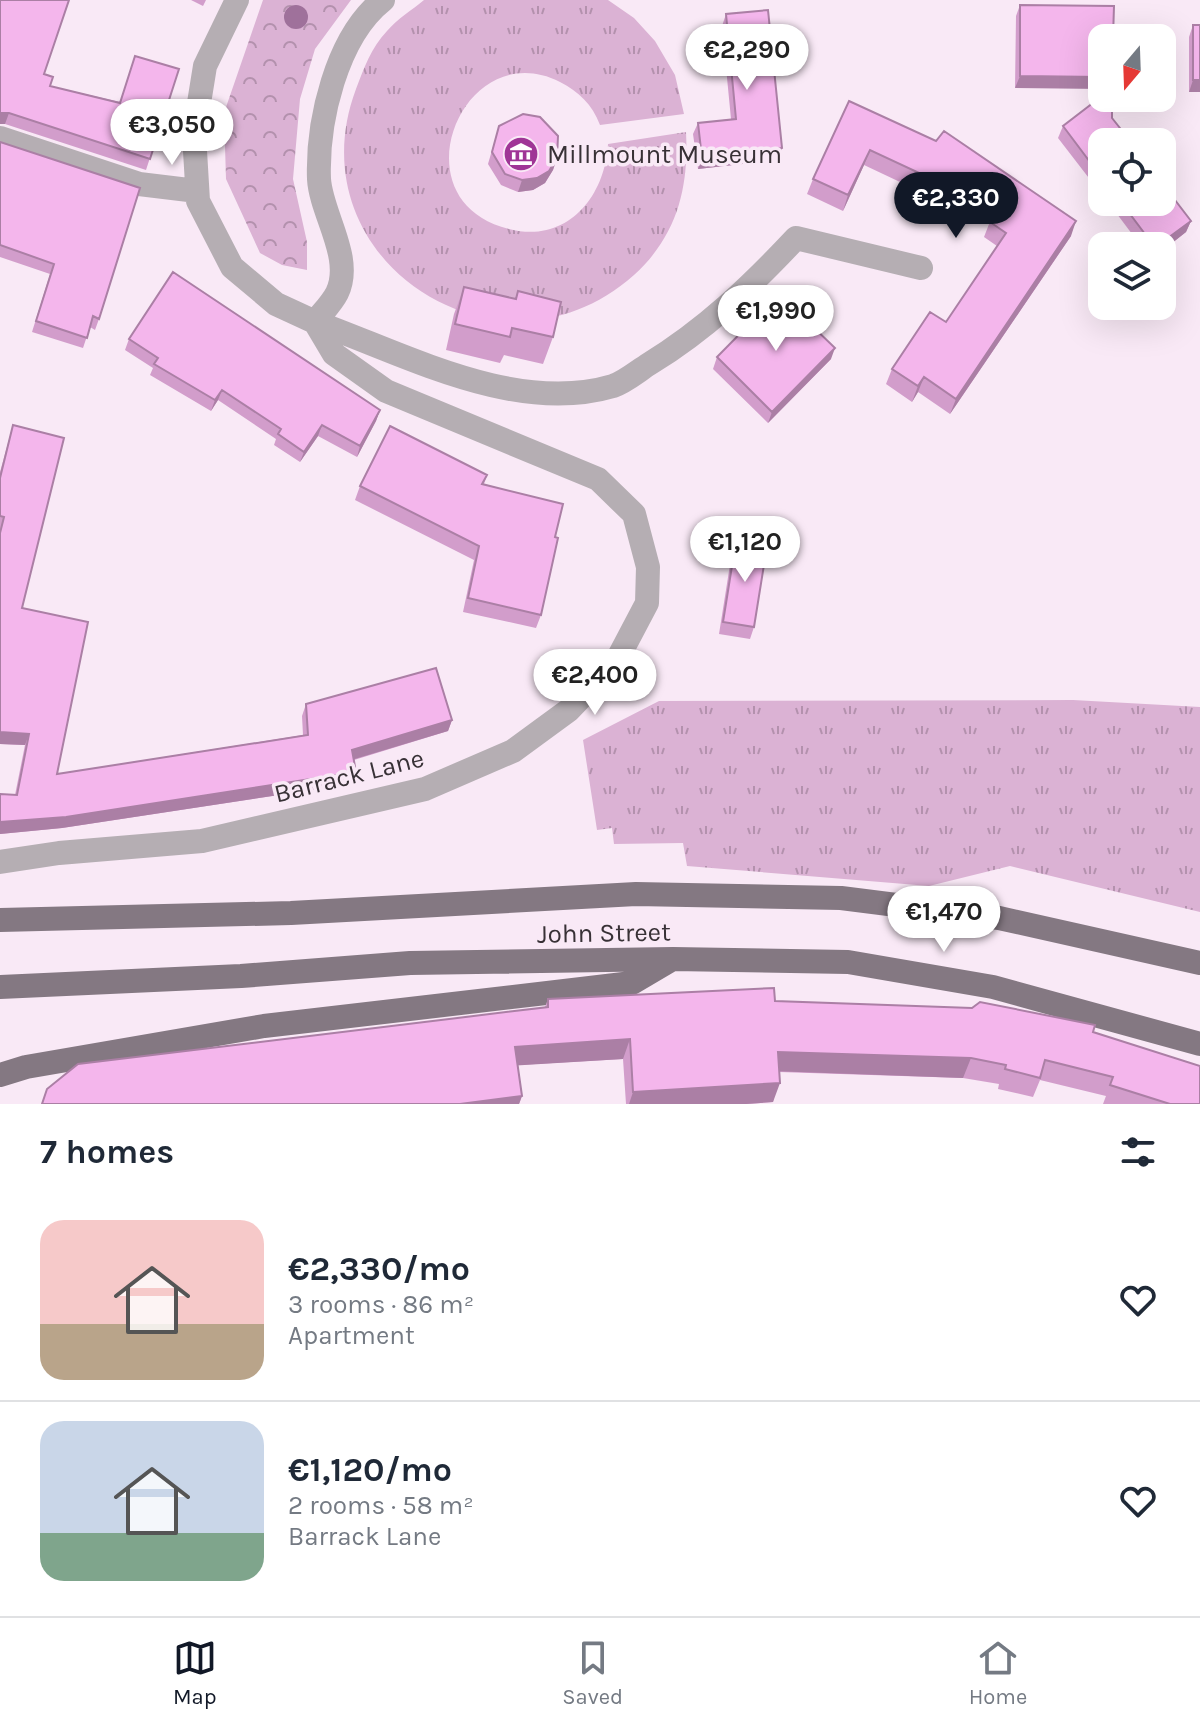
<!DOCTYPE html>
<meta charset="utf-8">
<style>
body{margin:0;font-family:Karla,sans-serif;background:#f6f6f7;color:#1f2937;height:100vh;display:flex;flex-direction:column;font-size:30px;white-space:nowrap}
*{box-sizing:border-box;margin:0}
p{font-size:26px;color:#747a83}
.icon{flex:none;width:44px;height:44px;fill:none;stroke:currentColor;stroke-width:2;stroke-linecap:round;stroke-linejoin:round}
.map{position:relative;height:1104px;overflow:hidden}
.drawer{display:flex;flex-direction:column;background:#fff;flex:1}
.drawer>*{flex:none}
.needle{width:52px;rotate:199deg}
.fabs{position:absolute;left:1088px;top:24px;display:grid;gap:16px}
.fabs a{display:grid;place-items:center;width:88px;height:88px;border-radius:16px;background:#fff;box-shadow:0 8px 32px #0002;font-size:40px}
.price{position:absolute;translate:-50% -68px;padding:0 18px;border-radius:28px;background:#fff;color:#222;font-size:26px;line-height:52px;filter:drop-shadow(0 2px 4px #0008)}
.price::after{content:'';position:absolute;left:50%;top:48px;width:24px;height:18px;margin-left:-12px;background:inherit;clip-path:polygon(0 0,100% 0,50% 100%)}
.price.active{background:#111827;color:#fff}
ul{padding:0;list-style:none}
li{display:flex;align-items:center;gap:24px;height:200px;padding:0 40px}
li+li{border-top:2px solid #e0e1e3}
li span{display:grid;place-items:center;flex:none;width:224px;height:160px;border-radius:24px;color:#555}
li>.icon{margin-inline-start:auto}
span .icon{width:96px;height:96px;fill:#fffc;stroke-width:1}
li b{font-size:34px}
h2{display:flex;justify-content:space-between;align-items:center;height:96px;padding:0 40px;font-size:34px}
.tab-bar{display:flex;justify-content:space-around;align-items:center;height:112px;border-top:2px solid #e0e1e3;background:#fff;font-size:22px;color:#747a83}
.tab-bar a{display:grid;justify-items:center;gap:4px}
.tab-bar .active{color:#111827}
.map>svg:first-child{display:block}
.grass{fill:url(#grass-tufts)}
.park{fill:url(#park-crowns)}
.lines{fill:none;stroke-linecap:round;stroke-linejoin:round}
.minor{stroke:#b5aeb3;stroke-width:24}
.major{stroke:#847882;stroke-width:24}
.tree{fill:#9f719b}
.wall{fill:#d29dcb}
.shaded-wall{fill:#ab7fa5}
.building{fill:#f4b6ec;stroke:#ab7fa5;stroke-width:2}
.labels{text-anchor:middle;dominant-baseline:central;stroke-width:7;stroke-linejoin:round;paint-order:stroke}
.poi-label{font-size:26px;fill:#383136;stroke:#f9e9f6;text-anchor:start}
.street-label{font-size:26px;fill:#383136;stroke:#f9e9f6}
</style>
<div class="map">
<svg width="1200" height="1104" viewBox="0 0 1200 1104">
<defs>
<pattern id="grass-tufts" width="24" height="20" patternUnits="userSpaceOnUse" patternTransform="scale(2)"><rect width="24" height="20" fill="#dbb2d4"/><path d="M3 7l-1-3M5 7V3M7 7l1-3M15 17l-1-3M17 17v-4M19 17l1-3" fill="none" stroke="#b391ad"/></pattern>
<pattern id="park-crowns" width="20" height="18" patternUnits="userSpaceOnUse" patternTransform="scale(2)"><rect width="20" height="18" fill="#dbb2d4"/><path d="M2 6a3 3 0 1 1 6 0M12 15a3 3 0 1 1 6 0" fill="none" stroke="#b391ad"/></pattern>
</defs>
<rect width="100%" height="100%" fill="#f9e9f6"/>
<path class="grass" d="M 424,0 L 608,0 L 634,18 L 655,41 L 675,75 L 684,114 L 600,125 C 592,104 579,92 560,82 C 463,33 394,201 509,229 C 566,244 605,198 608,144 L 686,132 C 689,188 677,236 634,275 C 500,395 292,260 356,89 C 364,68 371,48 387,31 C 397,19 412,10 424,0 Z
M 1073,700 L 1200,707 L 1200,912 L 1010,866 L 929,886 L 687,866 L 683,843 L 614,844 L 612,828 L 597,830 L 583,740 L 659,701 Z"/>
<path class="park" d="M 263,0 L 351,0 L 315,49 L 300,99 L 293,179 L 307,242 L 307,270 L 282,265 L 260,253 L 226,179 L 224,113 Z"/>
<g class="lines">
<path class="minor" d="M 237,0 L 205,66 L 194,134 L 198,201 L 232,267 L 276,304 L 315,322 C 322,313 332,303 337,293 C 354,258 321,214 319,179 C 317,122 336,37 383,0
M 0,138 L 139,184 L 197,191
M 315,322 C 405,354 515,415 613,386 C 625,382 638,371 649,364 C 705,330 751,286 796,238 L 921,268
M 0,862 L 59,853 L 202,841 L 425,789 L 513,751 L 569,710 L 617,660 L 647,603 L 648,567 L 634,514 L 598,479 L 386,391 L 334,354 L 315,322"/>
<path class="major" d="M 0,920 L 291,913 L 636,894 L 841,898 L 999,918 L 1200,963
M 0,987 L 241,976 L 410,963 L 673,959 L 848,962 L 993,987 L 1200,1044
M 0,1075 L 26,1067 L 264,1026 L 632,983 L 671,960"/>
</g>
<circle class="tree" cx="296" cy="17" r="12"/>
<path class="wall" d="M 0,0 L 50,86 L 120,102 L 179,69 L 146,170 L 5,124 Z
M 191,0 L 206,0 L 203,6 Z
M 1020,5 L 1113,38 L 1015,88 L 1016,16 Z
M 726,14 L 782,148 L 778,160 L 698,169 L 693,134 L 698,123 L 731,119 L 722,26 Z
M 1193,25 L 1200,92 L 1189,92 L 1189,37 Z
M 849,101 L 1071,236 L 950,414 L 918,392 L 912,402 L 886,384 L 892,369 L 946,322 L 997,246 L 984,237 L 991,219 L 978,209 L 972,216 L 864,165 L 843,211 L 807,194 L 813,179 Z
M 499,126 L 557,158 L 553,170 L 545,183 L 533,190 L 518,192 L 501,185 L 488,164 Z
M 1063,126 L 1102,142 L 1102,195 L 1058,138 Z
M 0,142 L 99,319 L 95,330 L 90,327 L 83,348 L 32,332 L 50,274 L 0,257 Z
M 1108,202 L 1162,202 L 1191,221 L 1186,232 L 1162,251 L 1162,246 L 1141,246 Z
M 464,287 L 515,299 L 518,291 L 553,337 L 543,364 L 504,355 L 500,363 L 446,350 L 454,314 Z
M 129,339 L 380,410 L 376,421 L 357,457 L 318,436 L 300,462 L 274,445 L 276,439 L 218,400 L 211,411 L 150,375 L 153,368 L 125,350 Z
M 717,357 L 831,359 L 768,423 L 713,369 Z
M 13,425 L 22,608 L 57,774 L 303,735 L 302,716 L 306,704 L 452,720 L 448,731 L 354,760 L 356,772 L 352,784 L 62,828 L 0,834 L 0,794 L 15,795 L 25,745 L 0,744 L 0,472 Z
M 487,475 L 484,484 L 555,537 L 541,615 L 536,628 L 463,612 L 474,560 L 355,500 L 360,486 Z
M 736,541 L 754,627 L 750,639 L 719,634 L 732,552 Z
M 548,999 L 775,1001 L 1093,1032 L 1200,1104 L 1103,1104 L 1106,1096 L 1040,1080 L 1033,1097 L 998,1089 L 999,1084 L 963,1078 L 779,1072 L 773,1102 L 746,1104 L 626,1104 L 623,1059 L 518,1065 L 522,1096 L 519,1104 L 42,1104 L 545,1007 Z"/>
<path class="shaded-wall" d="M 1020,76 L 1102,77 L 1102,89 L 1015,88 Z
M 1193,80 L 1200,80 L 1200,92 L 1189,92 Z
M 0,113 L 9,113 L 5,124 L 0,124 Z
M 782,148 L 778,160 L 698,169 L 702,158 Z
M 870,150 L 864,165 L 843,211 L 848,195 Z
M 557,158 L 553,170 L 545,183 L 533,190 L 518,192 L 522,180 Z
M 984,194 L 978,209 L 972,216 L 977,200 Z
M 1076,221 L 1071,236 L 950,414 L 956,399 Z
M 1191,221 L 1186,232 L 1162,251 L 1162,246 L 1157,246 Z
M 835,348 L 831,359 L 768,423 L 772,412 Z
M 924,377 L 918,392 L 912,402 L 918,386 Z
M 222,390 L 218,400 L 211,411 L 215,400 Z
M 380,410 L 376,421 L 357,457 L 360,446 Z
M 322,425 L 318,436 L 300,462 L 304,452 Z
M 452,720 L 448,731 L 348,761 L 352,750 Z
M 0,732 L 29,734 L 25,745 L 0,744 Z
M 356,772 L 352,784 L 62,828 L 0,834 L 0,822 Z
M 630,1039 L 623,1059 L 508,1066 L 515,1047 Z
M 778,1052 L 971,1058 L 963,1078 L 771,1071 Z
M 780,1083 L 773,1102 L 746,1104 L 629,1104 L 633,1092 Z
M 522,1096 L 519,1104 L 460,1104 Z"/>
<path class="building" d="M 0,0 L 69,0 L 44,74 L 53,77 L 50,86 L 120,103 L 135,56 L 179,69 L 150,159 L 9,113 L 0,113 Z
M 1020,5 L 1114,6 L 1113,38 L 1102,38 L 1102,77 L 1020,76 Z
M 768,10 L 782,148 L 702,158 L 698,123 L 736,119 L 726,14 Z
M 1193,25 L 1200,25 L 1200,80 L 1193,80 Z
M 1102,96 L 1102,98 L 1112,98 L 1112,118 L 1131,142 L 1102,142 L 1102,178 L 1063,126 Z
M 849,101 L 936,141 L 944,131 L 1076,221 L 956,399 L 924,377 L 918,386 L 892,369 L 930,312 L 946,322 L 1006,233 L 990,222 L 999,207 L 984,194 L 977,200 L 870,150 L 848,195 L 813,179 Z
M 523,114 L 540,117 L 558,136 L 557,158 L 549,171 L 537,178 L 522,180 L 505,174 L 492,152 L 499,126 Z
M 0,142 L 140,188 L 99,319 L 93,316 L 87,338 L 36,321 L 54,264 L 0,245 Z
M 1162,183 L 1191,221 L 1157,246 L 1154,246 L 1121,202 L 1162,202 Z
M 173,272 L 380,410 L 360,446 L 322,425 L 304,452 L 278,434 L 281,429 L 222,390 L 215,400 L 154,364 L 158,358 L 129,339 Z
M 464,287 L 516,299 L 518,291 L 561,302 L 553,337 L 512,328 L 510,337 L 455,324 Z
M 779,294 L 835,348 L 772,412 L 717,357 Z
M 13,425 L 64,438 L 22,608 L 88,622 L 57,774 L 308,735 L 306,704 L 436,668 L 452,720 L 352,750 L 356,772 L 66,817 L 0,822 L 0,794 L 17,795 L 29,734 L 0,732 L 0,533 L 4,517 L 0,516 L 0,478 Z
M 390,426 L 487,475 L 482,484 L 563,504 L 555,537 L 558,538 L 541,615 L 468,598 L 479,546 L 360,486 Z
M 736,541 L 767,546 L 754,627 L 723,622 Z
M 774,988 L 775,1001 L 972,1008 L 980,1002 L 1095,1025 L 1093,1032 L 1200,1066 L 1200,1104 L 1170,1104 L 1110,1085 L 1113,1077 L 1045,1060 L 1040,1078 L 1005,1069 L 1006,1065 L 971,1058 L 778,1052 L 780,1083 L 633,1092 L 630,1039 L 515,1047 L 522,1096 L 460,1104 L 42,1104 L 47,1089 L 78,1064 L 548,1007 L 548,999 Z"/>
<defs>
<symbol id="museum-disc" viewBox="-11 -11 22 22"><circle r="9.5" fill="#9f3596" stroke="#f9e9f6"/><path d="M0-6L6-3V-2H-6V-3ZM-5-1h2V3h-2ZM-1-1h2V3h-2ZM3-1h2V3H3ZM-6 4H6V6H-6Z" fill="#fff"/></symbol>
</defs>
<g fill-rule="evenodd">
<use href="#museum-disc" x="501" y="134" width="40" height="40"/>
</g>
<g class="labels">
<g class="poi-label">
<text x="547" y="154">Millmount Museum</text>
</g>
<g class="street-label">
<text transform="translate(349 776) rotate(-14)">Barrack Lane</text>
<text transform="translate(604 933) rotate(-1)">John Street</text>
</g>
</g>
</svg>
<div class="fabs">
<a><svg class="needle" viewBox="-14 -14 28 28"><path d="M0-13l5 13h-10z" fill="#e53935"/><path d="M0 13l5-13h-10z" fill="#747a83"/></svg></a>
<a><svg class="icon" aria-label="locate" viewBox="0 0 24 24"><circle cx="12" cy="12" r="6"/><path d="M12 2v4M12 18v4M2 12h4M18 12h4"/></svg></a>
<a><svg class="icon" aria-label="layers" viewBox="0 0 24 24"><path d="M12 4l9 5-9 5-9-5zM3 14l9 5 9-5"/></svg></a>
</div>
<b class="price" style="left:747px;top:92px">€2,290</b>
<b class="price" style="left:172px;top:167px">€3,050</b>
<b class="price active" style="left:956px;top:240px">€2,330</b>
<b class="price" style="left:776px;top:353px">€1,990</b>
<b class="price" style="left:745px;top:584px">€1,120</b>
<b class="price" style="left:595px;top:717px">€2,400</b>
<b class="price" style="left:944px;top:954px">€1,470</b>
</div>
<section class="drawer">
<h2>7 homes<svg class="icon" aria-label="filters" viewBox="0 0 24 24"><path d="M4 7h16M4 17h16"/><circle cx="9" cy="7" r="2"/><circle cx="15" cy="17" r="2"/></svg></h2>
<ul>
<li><span style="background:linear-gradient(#f6c9c9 65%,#b9a48a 0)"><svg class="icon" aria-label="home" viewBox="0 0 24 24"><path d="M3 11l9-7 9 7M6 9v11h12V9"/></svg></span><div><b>€2,330/mo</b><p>3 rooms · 86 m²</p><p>Apartment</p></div><svg class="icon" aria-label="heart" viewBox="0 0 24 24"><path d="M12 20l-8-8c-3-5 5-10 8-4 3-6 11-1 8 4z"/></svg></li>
<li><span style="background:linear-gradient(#c9d6e8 70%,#7fa58c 0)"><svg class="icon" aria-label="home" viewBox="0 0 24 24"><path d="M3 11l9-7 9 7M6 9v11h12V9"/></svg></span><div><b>€1,120/mo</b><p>2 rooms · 58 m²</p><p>Barrack Lane</p></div><svg class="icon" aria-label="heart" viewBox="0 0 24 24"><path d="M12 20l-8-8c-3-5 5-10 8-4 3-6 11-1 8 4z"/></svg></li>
</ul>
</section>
<nav class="tab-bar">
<a class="active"><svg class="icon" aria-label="map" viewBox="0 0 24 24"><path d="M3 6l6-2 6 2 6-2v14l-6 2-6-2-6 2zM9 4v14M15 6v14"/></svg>Map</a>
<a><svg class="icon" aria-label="saved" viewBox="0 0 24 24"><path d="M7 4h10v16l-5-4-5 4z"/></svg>Saved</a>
<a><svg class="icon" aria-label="home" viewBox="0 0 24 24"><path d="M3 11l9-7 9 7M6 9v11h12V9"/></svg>Home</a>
</nav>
